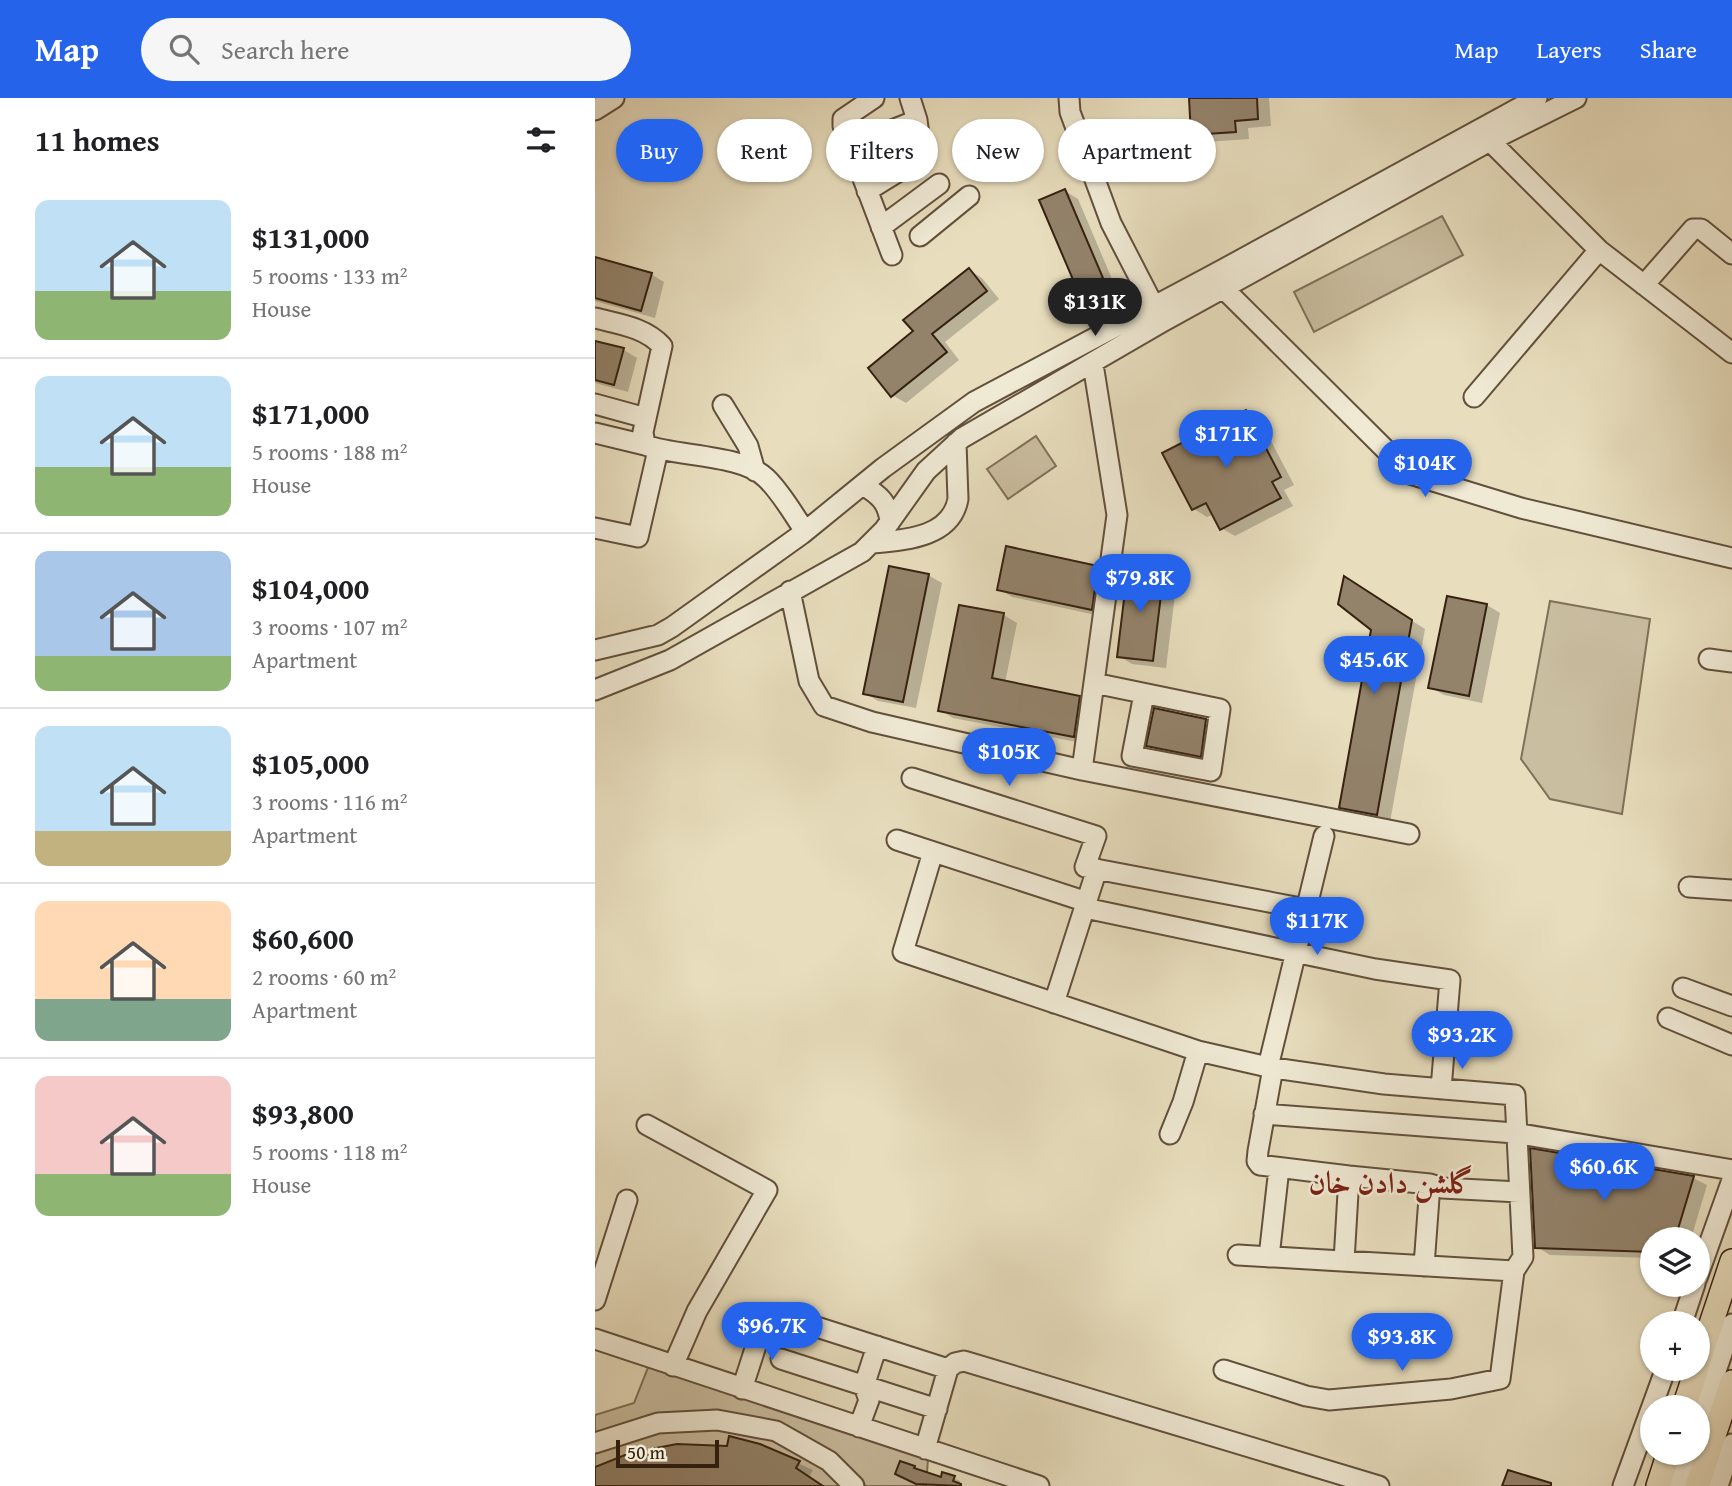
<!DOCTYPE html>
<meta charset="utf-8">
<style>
body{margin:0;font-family:"Gentium Book Plus",Amiri,serif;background:#f6f6f6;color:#202124;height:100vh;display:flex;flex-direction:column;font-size:26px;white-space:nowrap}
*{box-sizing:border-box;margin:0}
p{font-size:23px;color:#757577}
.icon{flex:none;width:38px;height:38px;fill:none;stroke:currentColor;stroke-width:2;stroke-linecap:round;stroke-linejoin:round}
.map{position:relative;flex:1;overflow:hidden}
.details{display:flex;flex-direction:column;background:#fff;width:595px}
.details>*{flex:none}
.hud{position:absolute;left:21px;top:21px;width:665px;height:63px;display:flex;gap:14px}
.controls{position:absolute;left:1045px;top:1129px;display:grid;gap:14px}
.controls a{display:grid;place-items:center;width:70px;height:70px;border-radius:50%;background:#fff;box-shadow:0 2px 5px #0004;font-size:35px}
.scale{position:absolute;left:21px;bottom:18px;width:103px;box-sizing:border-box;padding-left:7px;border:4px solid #362111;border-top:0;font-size:19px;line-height:24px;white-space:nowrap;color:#362111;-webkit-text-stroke:5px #f0ead5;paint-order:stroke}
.price{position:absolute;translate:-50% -60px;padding:0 16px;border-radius:24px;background:#2563eb;color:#fff;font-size:23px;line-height:46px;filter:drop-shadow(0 2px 4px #0008)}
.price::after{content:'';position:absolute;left:50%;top:42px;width:21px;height:16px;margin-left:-10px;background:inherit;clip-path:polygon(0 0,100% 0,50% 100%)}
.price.active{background:#222;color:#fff}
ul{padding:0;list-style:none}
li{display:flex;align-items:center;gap:21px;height:175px;padding:0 35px}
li+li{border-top:2px solid #e0e0e0}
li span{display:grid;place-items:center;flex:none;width:196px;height:140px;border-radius:14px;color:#555}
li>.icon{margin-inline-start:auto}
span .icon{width:84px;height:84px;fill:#fffc;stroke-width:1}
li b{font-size:30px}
h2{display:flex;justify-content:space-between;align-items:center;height:84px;padding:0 35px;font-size:30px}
.pill{padding:0 24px;border-radius:32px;background:#fff;box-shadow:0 2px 5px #0004;font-size:24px;line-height:63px}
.pill.active{background:#2563eb;color:#fff}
header{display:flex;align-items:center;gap:42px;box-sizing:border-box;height:98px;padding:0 35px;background:#2563eb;color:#fff}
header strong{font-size:33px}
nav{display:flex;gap:38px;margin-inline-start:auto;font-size:24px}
.search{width:490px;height:63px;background:#f6f6f6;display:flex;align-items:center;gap:18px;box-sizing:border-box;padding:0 24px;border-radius:38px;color:#757577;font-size:26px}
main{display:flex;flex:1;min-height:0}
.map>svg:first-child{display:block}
.green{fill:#cabea1;stroke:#807059;stroke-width:2}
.shadow{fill:#0003}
.building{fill:#93836b;stroke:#362111;stroke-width:2}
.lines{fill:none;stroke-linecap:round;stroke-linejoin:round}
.minor-casing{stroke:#62503c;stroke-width:23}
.major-casing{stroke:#362111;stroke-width:26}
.minor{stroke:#f0ead5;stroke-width:19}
.major{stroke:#e8debe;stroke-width:23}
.labels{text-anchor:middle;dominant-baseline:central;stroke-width:5;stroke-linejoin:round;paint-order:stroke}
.neighbourhood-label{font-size:30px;font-weight:bold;fill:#7a1f14;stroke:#f0ead5}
</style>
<header>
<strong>Map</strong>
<div class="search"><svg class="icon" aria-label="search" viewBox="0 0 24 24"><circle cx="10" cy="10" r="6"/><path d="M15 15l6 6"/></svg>Search here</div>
<nav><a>Map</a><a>Layers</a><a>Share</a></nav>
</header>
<main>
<section class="details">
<h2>11 homes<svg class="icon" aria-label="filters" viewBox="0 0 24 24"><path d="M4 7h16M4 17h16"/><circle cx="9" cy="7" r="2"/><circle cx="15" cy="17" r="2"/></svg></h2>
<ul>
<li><span style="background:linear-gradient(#bfe0f5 65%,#8fb573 0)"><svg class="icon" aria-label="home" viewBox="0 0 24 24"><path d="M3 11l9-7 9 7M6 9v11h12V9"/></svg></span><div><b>$131,000</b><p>5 rooms · 133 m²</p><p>House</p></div></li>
<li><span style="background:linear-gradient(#bfe0f5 65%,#8fb573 0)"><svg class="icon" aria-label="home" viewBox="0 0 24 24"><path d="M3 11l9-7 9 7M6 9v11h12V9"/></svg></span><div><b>$171,000</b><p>5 rooms · 188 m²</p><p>House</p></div></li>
<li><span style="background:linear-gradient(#a9c7e8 75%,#8fb573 0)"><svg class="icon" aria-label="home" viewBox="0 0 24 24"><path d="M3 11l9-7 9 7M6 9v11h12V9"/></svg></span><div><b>$104,000</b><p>3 rooms · 107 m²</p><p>Apartment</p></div></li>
<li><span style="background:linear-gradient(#bfe0f5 75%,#c2b280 0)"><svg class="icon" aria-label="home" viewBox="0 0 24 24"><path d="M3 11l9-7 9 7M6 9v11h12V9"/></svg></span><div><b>$105,000</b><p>3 rooms · 116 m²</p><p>Apartment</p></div></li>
<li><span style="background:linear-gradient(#ffd9b3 70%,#7fa58c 0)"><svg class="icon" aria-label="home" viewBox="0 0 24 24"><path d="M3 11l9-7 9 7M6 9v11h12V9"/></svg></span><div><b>$60,600</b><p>2 rooms · 60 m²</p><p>Apartment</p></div></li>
<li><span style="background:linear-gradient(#f6c9c9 70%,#8fb573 0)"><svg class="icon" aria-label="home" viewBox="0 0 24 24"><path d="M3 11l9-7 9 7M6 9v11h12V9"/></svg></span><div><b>$93,800</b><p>5 rooms · 118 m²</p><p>House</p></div></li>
</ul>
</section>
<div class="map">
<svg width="1137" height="1388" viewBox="0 0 1137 1388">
<rect width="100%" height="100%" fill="#e8debe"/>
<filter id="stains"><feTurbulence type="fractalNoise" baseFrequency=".00286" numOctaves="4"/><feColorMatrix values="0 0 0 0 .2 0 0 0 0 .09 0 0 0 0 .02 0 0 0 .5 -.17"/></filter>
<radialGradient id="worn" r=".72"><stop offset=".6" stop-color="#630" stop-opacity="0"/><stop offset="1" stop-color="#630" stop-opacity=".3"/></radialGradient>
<path class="green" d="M 847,118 L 868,157 L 719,234 L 699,194 Z
M 441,338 L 461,368 L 413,401 L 392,371 Z
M 955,503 L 1055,521 L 1027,716 L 955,701 L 926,661 Z
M 54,1267 L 333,1361 L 331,1388 L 0,1388 L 0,1317 L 39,1305 Z"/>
<path class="shadow" d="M 596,0 L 674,0 L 676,28 L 653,30 L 654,41 L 612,44 L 598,36 Z
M 470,93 L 483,101 L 520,188 L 497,198 L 484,190 Z
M 0,161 L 56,176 L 69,184 L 60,220 L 0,203 Z
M 374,172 L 387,180 L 404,201 L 350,244 L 364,262 L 311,305 L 297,297 L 321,234 Z
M 0,244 L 29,252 L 42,260 L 33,294 L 0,285 Z
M 651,314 L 665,322 L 699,387 L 689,392 L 698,408 L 640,438 L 626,430 L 619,416 L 612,419 L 599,411 Z
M 547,463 L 560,471 L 559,480 L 567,481 L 581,489 L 571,570 L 537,566 L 524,558 Z
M 502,470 L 516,477 L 510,519 L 417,499 L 404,491 Z
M 333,477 L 347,485 L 321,610 L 283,603 L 270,595 Z
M 762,488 L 830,531 L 795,724 L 760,717 L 746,709 L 778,531 Z
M 892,507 L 905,515 L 887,605 L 849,597 L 835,589 Z
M 365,509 L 409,517 L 422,525 L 410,585 L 484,599 L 498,607 L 492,646 L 358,620 L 345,612 Z
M 611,622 L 624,630 L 619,665 L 567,655 L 553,647 Z
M 1098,1080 L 1112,1087 L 1096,1141 L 1057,1141 L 1057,1160 L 955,1157 L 942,1149 Z
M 164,1348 L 218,1372 L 214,1379 L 227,1388 L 0,1388 L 0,1371 L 133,1350 Z
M 306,1365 L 347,1381 L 359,1380 L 365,1383 L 364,1388 L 331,1388 L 308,1379 Z"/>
<path class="building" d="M 594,0 L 662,0 L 663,21 L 640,23 L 641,34 L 596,37 Z
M 470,91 L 508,180 L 482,191 L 444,102 Z
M 0,159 L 57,175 L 46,213 L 0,200 Z
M 374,170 L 392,193 L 337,236 L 352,254 L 296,299 L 273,270 L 318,233 L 308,222 Z
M 0,243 L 29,250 L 19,287 L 0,282 Z
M 651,312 L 686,379 L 677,384 L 686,400 L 625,432 L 611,405 L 597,412 L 567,355 Z
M 411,448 L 503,468 L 497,512 L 402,492 Z
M 534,460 L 548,462 L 546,477 L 568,480 L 558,563 L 522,559 Z
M 294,468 L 334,476 L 308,604 L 268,596 Z
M 749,478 L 817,522 L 782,717 L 744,710 L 776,532 L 743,506 Z
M 852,498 L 892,506 L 874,598 L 833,590 Z
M 364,507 L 409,515 L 397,580 L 485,598 L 479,639 L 343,613 Z
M 559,610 L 611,621 L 606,659 L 551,648 Z
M 935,1050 L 1099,1078 L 1080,1141 L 1057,1141 L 1057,1154 L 940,1150 Z
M 134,1338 L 165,1346 L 205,1363 L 201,1370 L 228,1388 L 0,1388 L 0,1369 L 35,1355 L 82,1346 L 132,1348 Z
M 305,1363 L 320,1368 L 319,1370 L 346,1379 L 347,1374 L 360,1378 L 358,1383 L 366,1386 L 366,1388 L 321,1386 L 300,1376 Z
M 913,1372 L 956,1385 L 956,1388 L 907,1388 Z"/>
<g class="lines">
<defs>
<path id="minor" d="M 279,0 L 248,21 L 248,28 L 297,157
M 474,0 L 475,14 L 516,125 L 565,220
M 0,12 L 19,0
M 895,43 L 1004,152 L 1137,255
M 255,49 L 322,22
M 272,93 L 327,59 L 322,22 L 315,0
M 286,129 L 344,86
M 325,138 L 374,98
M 622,184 L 815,376 L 926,410 L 1137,460
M 1049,187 L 1098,131 L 1106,131 L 1137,156
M 0,220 C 23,226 50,229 67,248 L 48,334 L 50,347 C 83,359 147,356 171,380 C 186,394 198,416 210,433
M 879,299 L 1004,152
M 0,306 L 51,320
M 128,307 L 153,348 L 160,373
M 0,335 L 50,347
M 268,387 C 284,397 293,404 295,424
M 0,430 L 43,439 L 63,352
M 278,445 C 309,442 356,440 363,401 L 361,345
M 195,493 L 214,583 L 229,608 L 277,624 L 487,672 L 814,736
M 0,552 L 63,537 L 77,529 L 207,436 L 288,370 L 379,304 L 616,178 L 942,0
M 1114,561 L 1137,564
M 499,585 L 625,611 L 616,673 L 537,658 L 549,596
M 0,592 L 75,562 L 267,454 L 289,432 L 331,373 L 367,340 L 567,224 L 895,43 L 981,0
M 487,672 L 522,417 L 498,266
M 317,680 L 501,738 L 490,769 L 711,811
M 302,742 L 492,804
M 338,754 L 308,854 L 603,953 L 673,969 L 789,986 L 920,997 L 928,1159 L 919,1173 L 643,1157
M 1094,789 L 1137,792
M 490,810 L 780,871 L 855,882 L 846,991
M 1088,890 L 1137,908
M 459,905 L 502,771
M 1073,920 L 1137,947
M 673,969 L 729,738
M 678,970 L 663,1053 L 662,1063 L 665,1067 L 754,1078 L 835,1086 L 847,1090 L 924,1094
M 669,1016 L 920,1035 L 1137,1072
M 52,1027 L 172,1092 L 102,1213 L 78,1268
M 575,1036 L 588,1004 L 603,953
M 674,1159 L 684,1070
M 749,1163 L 754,1078
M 829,1168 L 835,1086
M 1102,1180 L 1137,1082
M 0,1202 L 32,1102
M 1087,1225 L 1100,1186
M 0,1241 L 444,1388
M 186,1261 L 342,1311
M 629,1272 L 711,1298 L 734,1302 L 856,1291 L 905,1281 L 919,1173
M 147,1291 L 170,1220 L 175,1216 L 181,1216 L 353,1271
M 264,1329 L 274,1302 L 269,1288 L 282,1248
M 1102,1329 L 1137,1226
M 0,1345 L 63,1325 L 122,1322 L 181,1333 L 234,1363 L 259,1388
M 330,1351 L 353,1271 L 360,1265 L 369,1263 L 784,1388
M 1028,1388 L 1071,1270
M 1083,1388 L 1094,1354
M 1123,1388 L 1137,1346"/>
<path id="major" d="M 1102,1268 L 1137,1163
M 1089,1309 L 1102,1270
M 1063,1388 L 1074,1354
M 1102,1388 L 1137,1284"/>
</defs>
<use href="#minor" class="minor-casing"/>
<use href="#major" class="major-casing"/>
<use href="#minor" class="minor"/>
<use href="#major" class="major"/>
</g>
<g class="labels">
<g class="neighbourhood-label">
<text x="796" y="1084">گلشن دادن خان</text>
</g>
</g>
<rect width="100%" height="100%" filter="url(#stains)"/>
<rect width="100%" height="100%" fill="url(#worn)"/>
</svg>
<div class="controls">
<a><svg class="icon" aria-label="layers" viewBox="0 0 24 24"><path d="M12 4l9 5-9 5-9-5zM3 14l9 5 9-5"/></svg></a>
<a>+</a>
<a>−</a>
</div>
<div class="scale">50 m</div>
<b class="price active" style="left:500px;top:240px">$131K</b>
<b class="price" style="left:631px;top:372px">$171K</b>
<b class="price" style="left:830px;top:401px">$104K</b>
<b class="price" style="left:545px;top:516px">$79.8K</b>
<b class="price" style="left:779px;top:598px">$45.6K</b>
<b class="price" style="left:414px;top:690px">$105K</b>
<b class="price" style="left:722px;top:859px">$117K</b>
<b class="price" style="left:867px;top:973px">$93.2K</b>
<b class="price" style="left:1009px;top:1105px">$60.6K</b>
<b class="price" style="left:177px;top:1264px">$96.7K</b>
<b class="price" style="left:807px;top:1275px">$93.8K</b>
<div class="hud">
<a class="pill active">Buy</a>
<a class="pill">Rent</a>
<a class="pill">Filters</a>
<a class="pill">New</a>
<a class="pill">Apartment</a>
</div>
</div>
</main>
